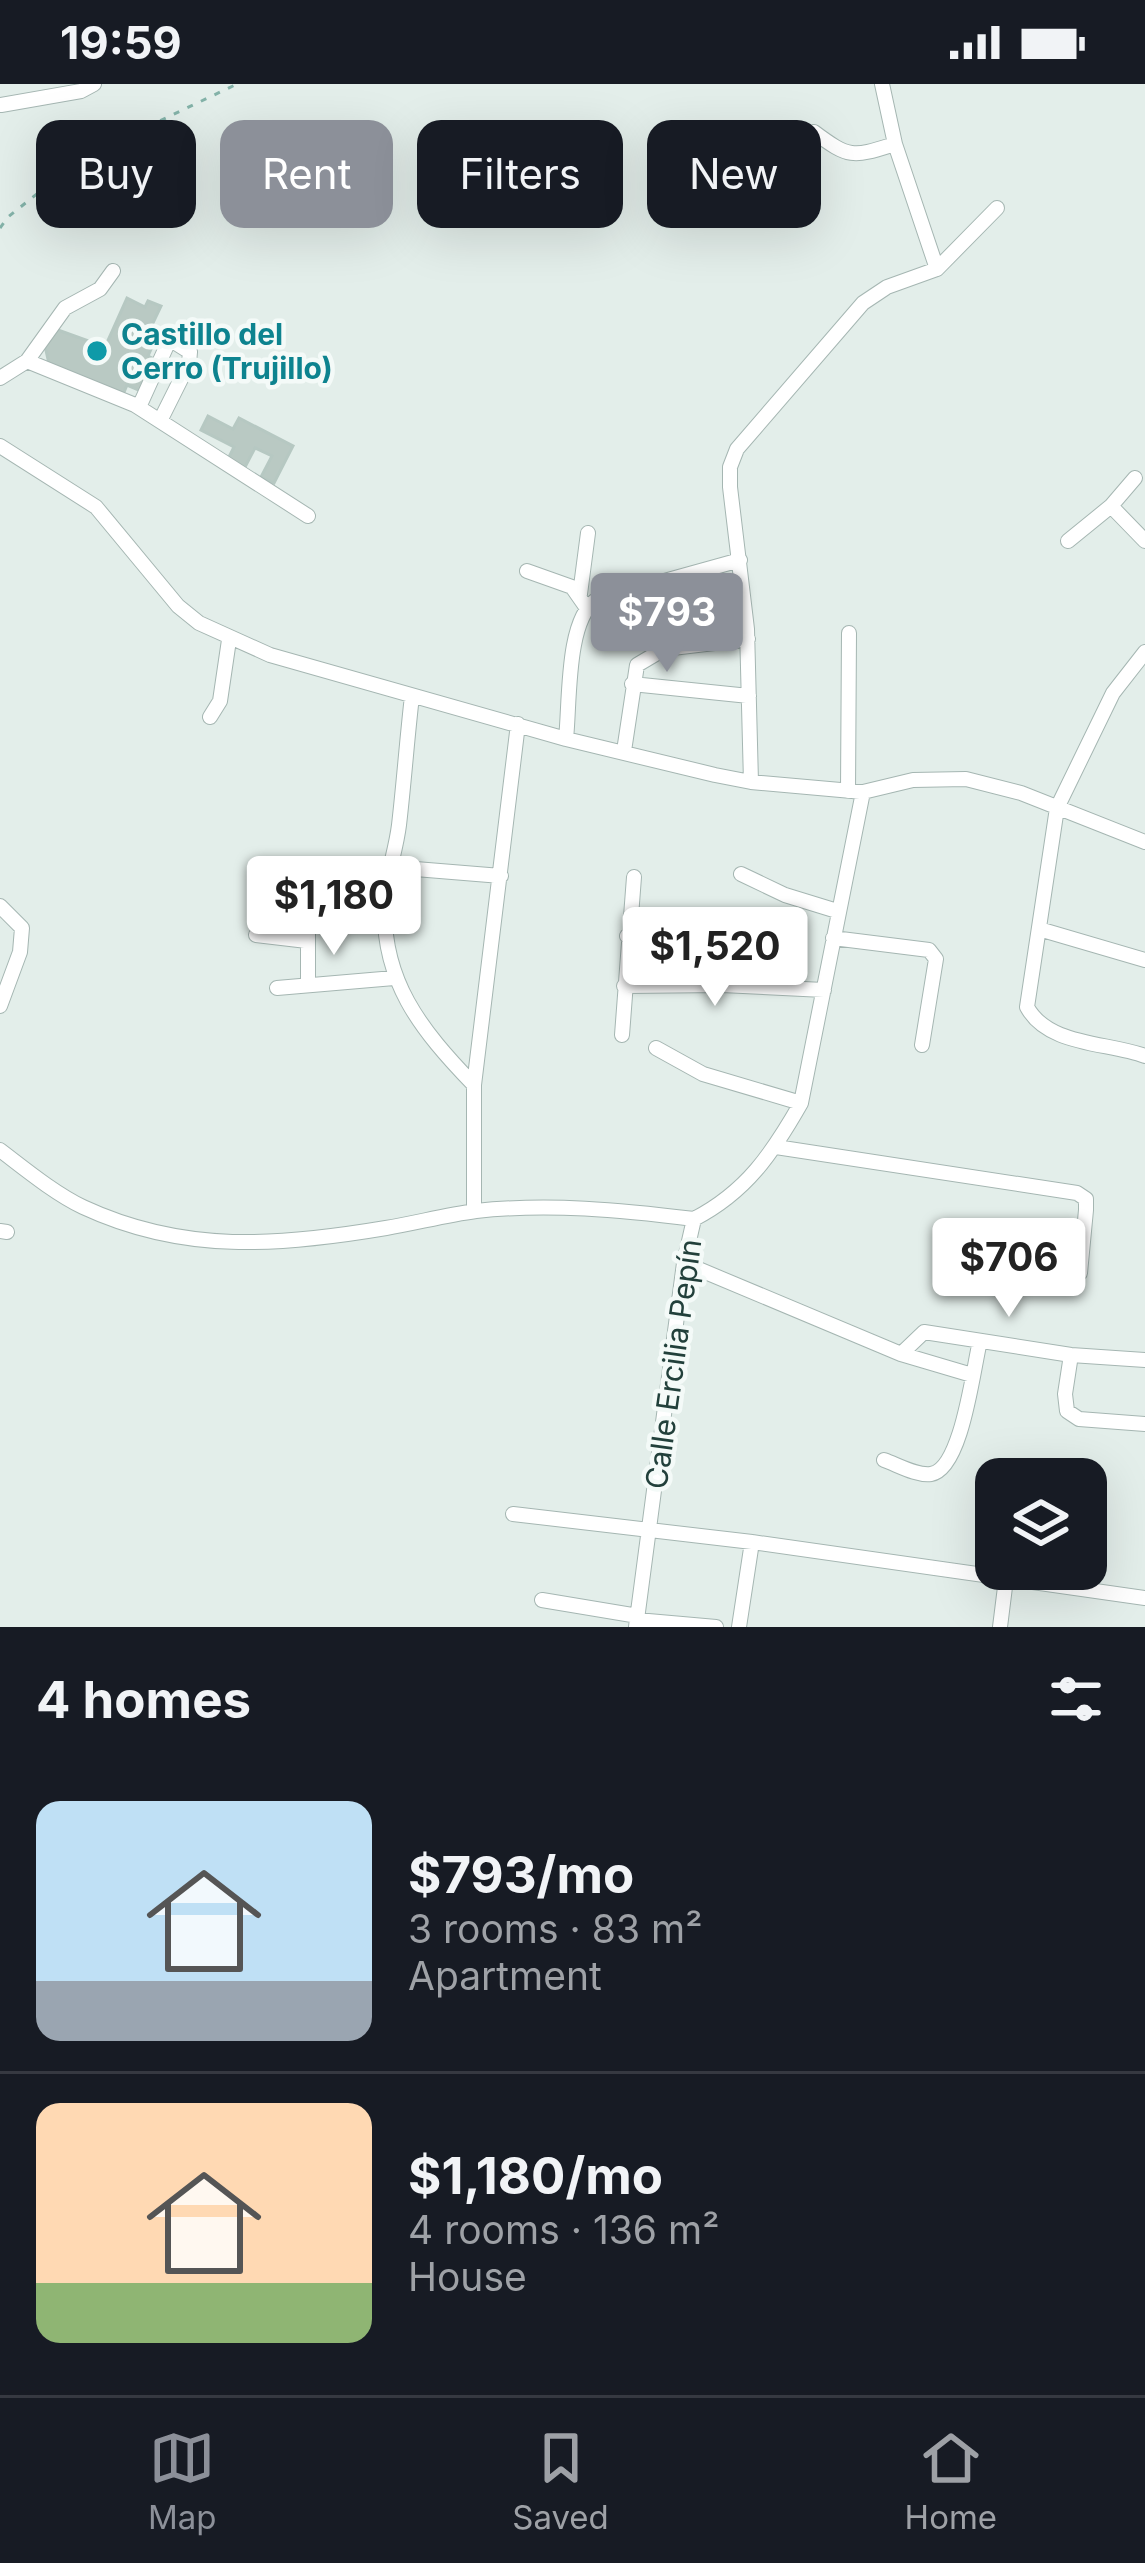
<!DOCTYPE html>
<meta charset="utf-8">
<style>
body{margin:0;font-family:Inter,sans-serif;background:#20242c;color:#f1f3f6;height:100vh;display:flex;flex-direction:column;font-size:45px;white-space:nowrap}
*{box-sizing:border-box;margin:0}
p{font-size:39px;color:#9ea1a6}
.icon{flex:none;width:66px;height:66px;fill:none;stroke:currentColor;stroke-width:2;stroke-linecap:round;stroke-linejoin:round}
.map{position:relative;height:1543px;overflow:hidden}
.drawer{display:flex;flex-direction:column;background:#171b24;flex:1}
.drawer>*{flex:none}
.banner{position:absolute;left:36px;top:36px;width:1074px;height:108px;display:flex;gap:24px}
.fabs{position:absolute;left:975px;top:1374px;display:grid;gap:24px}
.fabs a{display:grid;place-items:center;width:132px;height:132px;border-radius:24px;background:#171b24;box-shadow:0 12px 48px #0002;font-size:60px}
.price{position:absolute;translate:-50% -102px;padding:0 27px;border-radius:12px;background:#fff;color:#222;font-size:39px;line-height:78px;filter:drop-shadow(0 3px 6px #0008)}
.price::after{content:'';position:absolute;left:50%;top:72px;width:36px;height:27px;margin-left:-18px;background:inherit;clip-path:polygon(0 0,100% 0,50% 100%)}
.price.selected{background:#8c9099;color:#fff}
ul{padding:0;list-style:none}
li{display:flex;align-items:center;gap:36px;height:300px;padding:0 36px}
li+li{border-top:3px solid #363941}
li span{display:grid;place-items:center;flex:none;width:336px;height:240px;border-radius:24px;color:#555}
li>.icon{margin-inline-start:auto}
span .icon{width:144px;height:144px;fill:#fffc;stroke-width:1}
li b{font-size:51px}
h2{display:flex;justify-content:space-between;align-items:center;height:144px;padding:0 36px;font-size:51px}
.pill{padding:0 42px;border-radius:24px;background:#171b24;box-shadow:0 12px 48px #0002;font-size:42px;line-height:108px}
.pill.selected{background:#8c9099;color:#fff}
.status{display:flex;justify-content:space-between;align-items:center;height:84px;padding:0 60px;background:#171b24;direction:ltr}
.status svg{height:33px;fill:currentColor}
.tab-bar{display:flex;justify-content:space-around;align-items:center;height:168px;border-top:3px solid #363941;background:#171b24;font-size:33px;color:#9ea1a6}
.tab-bar a{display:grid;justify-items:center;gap:6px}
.tab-bar .selected{color:#8c9099}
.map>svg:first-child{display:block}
.building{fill:#b9c9c3;stroke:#b6c8c2;stroke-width:3}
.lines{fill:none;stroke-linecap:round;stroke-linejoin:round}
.minor-casing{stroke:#a5b6b2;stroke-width:16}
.path{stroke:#83b2a8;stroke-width:3;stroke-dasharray:6 9;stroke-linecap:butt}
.minor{stroke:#fff;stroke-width:14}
.culture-dot{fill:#0f9aa8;stroke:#f4faf8;stroke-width:4.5}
.labels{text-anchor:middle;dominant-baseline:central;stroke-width:9;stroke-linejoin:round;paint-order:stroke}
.culture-label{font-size:30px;font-weight:bold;fill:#0d838f;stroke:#f4faf8;text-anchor:start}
.street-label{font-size:30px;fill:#22403b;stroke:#f4faf8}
</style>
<div class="status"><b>19:59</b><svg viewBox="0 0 49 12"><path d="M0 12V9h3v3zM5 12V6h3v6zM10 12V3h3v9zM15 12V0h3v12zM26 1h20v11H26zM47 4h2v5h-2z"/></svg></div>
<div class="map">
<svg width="1145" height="1543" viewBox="0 0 1145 1543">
<rect width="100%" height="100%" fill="#e3eeea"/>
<path class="building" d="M 180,112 L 184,130 L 167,134 L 163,116 Z
M 127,214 L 145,223 L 148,217 L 161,222 L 151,243 L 167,250 L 164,258 L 156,254 L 148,272 L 156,276 L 141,307 L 127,301 L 122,313 L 49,280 L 44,257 L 58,246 L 105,263 Z
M 208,332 L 233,345 L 239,334 L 293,362 L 274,399 L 261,393 L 272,372 L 255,364 L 245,383 L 228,375 L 234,363 L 201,346 Z"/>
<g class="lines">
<defs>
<path id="minor" d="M 882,0 L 895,60 L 937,185
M 1,21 L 81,7 L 94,0
M 814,48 C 850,75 853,73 895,60
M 27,277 L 65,224 L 100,205 L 113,187
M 0,294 L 27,277 L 135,321 L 308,432
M 139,323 L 168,259 L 174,258 L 190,268 L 189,279 L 160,337
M 0,362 L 96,423 L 178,522 L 199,539 L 270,571 L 566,655 L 715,691 L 751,698 L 863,708 L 913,696 L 966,695 L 1021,709 L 1145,758
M 1111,422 L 1135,394
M 1068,457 L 1111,422 L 1145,457
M 527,487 L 572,503 L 586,523
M 580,510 L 588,449
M 1145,568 L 1113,609 L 1057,724 L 1027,923 C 1048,962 1107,958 1145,972
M 632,600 L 749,612
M 412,612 C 407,655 404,698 399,741 C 396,766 387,790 385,815 C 380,896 421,946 474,1001
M 210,633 L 220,617 L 229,556
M 566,655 C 570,618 566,536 596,516 L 740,476
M 624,667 L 637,581 L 664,565 L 748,555
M 751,698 L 747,545 L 730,403 L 730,383 L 737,365 L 863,219 L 887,203 L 937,185 L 997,124
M 848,707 L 849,549
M 391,783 L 501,792
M 741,790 L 785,811 L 837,827
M 0,822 L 22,844 L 20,868 L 0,922
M 1039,845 L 1145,876
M 256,851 L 307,857
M 627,852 L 690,873 L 722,901 L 824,906
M 833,854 L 929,866 L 936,875 L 922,961
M 308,901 L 308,831
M 624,902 L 722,901
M 277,904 L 394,894
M 622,951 L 634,793
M 656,964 L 703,990 L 801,1019
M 776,1063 L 1077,1109 L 1086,1115 L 1086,1126 L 1080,1189
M 0,1066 C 25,1085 54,1109 83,1123 C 184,1170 279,1162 386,1144 C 416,1139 446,1131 476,1127 C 549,1119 621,1126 694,1135
M 474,1127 L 474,1001 L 518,640
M 0,1147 L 7,1148
M 684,1179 L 901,1270 L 972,1291
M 901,1270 L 924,1248 L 1071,1271 L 1145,1276
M 1071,1271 L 1065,1310 L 1067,1327 L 1079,1335 L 1145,1340
M 884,1376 C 898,1381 917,1392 931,1390 C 962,1385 973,1285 980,1257
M 513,1430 L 752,1458 L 1145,1514
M 542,1516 L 638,1532
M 637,1536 L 716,1543
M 636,1543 L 684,1179 L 694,1135 C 746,1108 772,1070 801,1019 L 863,708
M 739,1543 L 752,1458
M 1000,1543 L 1006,1495"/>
</defs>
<use href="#minor" class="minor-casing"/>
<path class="path" d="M 0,144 L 8,133 L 82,74 L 235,1"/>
<use href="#minor" class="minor"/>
</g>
<circle class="culture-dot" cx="97" cy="267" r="12"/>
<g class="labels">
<g class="culture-label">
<text x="121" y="250">Castillo del<tspan x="121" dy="34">Cerro (Trujillo)</tspan></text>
</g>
<g class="street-label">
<text transform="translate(673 1280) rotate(-82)">Calle Ercilia Pepín</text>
</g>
</g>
</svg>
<div class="fabs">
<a><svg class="icon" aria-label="layers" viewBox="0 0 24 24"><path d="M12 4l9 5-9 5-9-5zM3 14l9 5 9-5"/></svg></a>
</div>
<b class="price selected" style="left:667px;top:591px">$793</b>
<b class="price" style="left:334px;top:874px">$1,180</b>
<b class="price" style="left:715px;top:925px">$1,520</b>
<b class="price" style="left:1009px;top:1236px">$706</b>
<div class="banner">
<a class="pill">Buy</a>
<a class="pill selected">Rent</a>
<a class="pill">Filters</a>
<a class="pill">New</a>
</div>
</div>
<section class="drawer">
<h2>4 homes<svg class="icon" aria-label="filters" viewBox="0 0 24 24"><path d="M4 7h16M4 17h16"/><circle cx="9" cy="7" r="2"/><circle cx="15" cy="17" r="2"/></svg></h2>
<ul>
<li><span style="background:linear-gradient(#bfe0f5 75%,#9aa5b1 0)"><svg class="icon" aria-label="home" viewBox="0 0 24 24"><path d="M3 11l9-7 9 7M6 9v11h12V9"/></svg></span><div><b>$793/mo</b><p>3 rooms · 83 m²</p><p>Apartment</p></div></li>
<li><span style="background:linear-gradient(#ffd9b3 75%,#8fb573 0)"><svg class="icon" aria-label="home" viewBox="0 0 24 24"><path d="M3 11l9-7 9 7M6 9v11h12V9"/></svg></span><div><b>$1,180/mo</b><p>4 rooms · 136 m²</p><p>House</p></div></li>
</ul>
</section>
<nav class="tab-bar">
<a class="selected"><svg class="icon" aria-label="map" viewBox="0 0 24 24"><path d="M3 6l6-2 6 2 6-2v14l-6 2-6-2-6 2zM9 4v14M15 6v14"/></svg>Map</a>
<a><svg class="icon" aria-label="saved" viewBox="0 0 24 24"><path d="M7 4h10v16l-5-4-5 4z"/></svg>Saved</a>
<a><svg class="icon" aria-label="home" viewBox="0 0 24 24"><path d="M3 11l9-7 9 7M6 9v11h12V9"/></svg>Home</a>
</nav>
